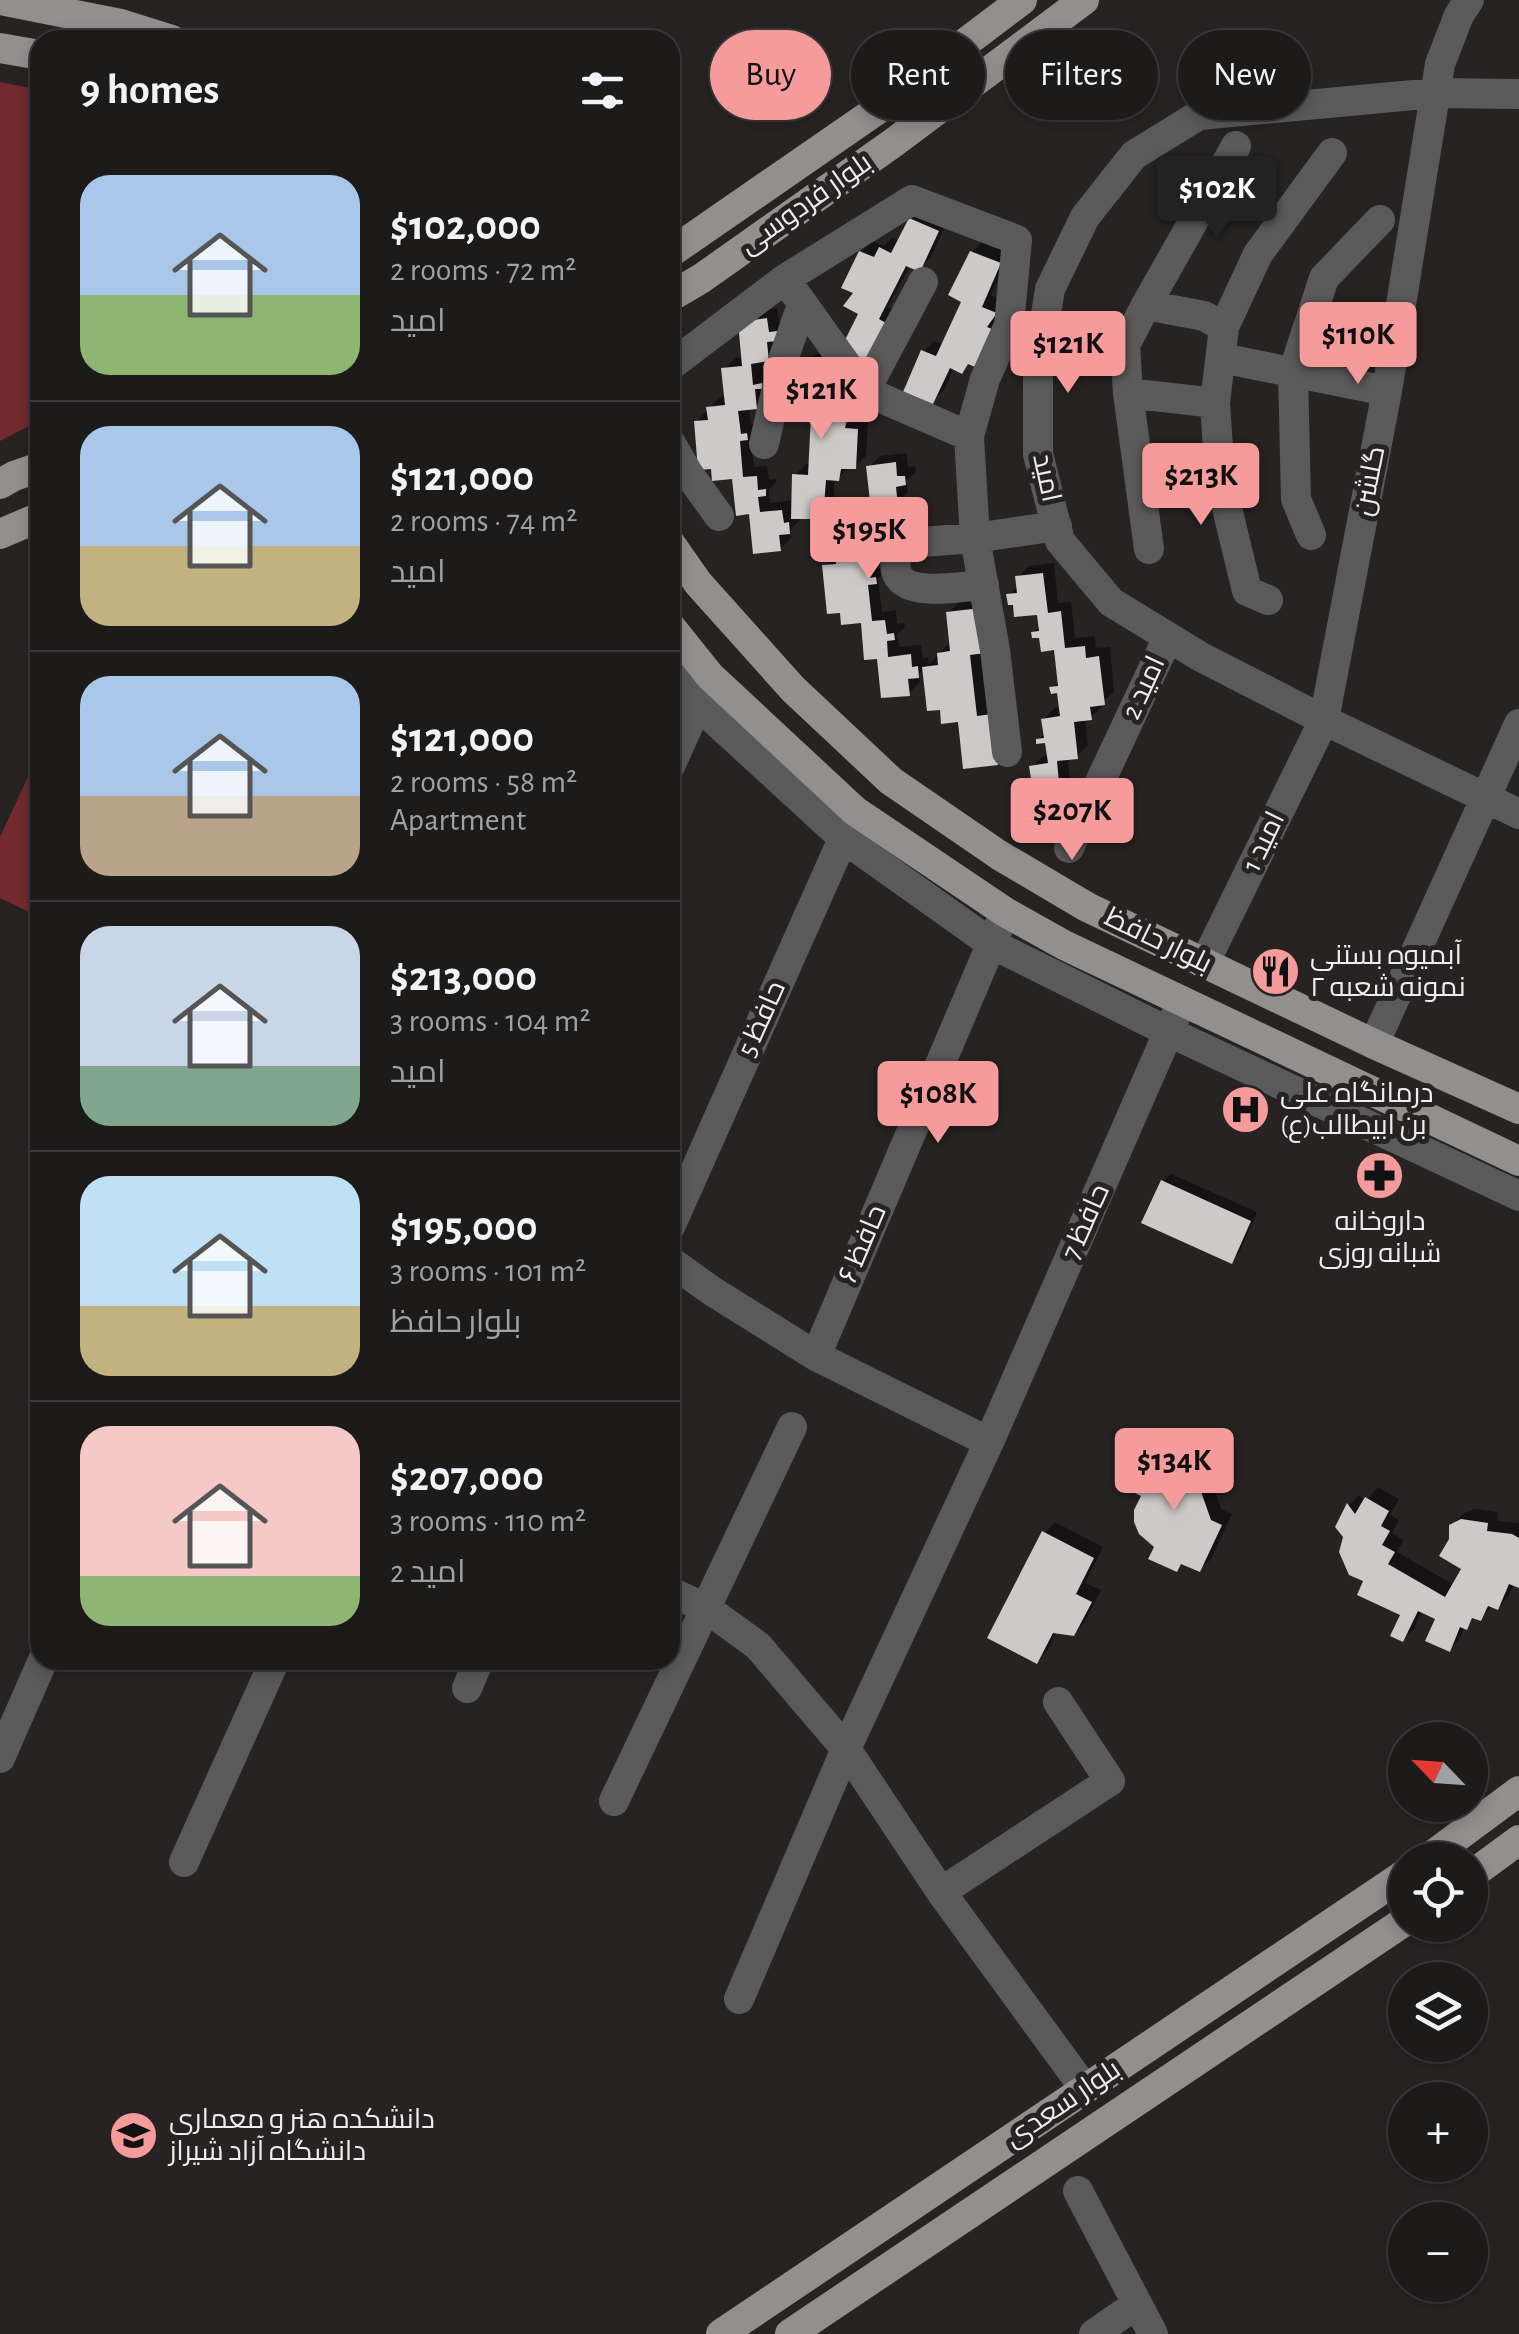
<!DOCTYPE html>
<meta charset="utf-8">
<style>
body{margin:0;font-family:"Alegreya Sans",Cairo,sans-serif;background:#252323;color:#f1f3f6;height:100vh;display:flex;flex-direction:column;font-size:38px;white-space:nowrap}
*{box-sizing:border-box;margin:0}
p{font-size:32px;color:#a0a1a2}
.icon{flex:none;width:55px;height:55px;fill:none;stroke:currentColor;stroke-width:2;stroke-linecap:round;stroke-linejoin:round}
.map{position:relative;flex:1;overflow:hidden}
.panel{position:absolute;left:30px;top:30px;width:650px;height:1640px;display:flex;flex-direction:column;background:#1d1a1a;border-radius:30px;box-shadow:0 5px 15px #0003,0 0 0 2px #3b3839}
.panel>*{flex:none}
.top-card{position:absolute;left:710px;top:30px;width:658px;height:90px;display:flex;gap:20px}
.needle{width:65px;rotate:295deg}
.controls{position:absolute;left:1388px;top:1722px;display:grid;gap:20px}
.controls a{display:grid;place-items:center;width:100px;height:100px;border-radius:50%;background:#1d1a1a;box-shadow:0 5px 15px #0003,0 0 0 2px #3b3839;font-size:50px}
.price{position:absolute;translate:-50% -85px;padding:0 22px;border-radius:10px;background:#f59b9b;color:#111;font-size:32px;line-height:65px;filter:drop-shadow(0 2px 5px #0008)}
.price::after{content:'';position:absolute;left:50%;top:60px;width:30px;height:22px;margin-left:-15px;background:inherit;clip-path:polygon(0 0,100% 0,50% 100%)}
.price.selected{background:#222;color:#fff}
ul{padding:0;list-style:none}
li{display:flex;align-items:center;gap:30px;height:250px;padding:0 50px}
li+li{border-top:2px solid #3b3839}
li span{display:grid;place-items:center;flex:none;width:280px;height:200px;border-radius:30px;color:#555}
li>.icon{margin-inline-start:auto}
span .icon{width:120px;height:120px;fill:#fffc;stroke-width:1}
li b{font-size:42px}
h2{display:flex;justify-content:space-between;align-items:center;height:120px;padding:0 50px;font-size:42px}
.tag{padding:0 35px;border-radius:45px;background:#1d1a1a;box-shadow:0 5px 15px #0003,0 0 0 2px #3b3839;font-size:35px;line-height:90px}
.tag.selected{background:#f59b9b;color:#111}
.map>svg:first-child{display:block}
.green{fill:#722a2e}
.shadow{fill:#0007}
.building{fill:#cdc9c9}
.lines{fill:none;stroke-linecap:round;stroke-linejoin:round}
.minor{stroke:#5b5a5a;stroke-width:30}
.major{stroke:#928f8e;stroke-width:30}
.labels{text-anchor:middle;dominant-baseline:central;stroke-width:10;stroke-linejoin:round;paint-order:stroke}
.street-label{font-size:28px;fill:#eeecec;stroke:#272323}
.poi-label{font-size:28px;fill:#eeecec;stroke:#272323;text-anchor:start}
</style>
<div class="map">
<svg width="1519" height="2334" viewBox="0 0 1519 2334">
<rect width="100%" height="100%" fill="#272323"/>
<path class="green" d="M 0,82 L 40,90 L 40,423 L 27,427 L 0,441 Z
M 40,751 L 40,917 L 0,898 L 0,837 Z"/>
<path class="shadow" d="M 922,209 L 948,220 L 930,258 L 919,269 L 910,265 L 888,307 L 900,315 L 844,357 L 843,401 L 858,402 L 854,418 L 868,419 L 866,456 L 855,467 L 849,467 L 838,478 L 835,478 L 833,506 L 822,517 L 800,517 L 800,520 L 790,530 L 791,538 L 780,549 L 751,512 L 735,476 L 696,422 L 720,397 L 726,396 L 724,369 L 735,358 L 744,357 L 751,312 L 777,308 L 779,323 L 787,322 L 768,359 L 762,360 L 763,375 L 773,374 L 767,395 L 756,406 L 749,407 L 751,424 L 758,424 L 758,427 L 750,435 L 754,467 L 767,466 L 769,480 L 776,479 L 776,482 L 769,490 L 770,503 L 794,500 L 795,475 L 806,464 L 811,464 L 814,413 L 803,365 L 815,354 L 841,354 L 861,313 L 857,292 L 861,252 L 872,241 L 884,246 L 892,238 L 900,241 L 911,220 Z
M 983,241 L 1010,252 L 991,295 L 1005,302 L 1008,321 L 962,371 L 954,368 L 944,390 L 933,401 L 923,352 L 934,341 L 944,345 L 964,301 L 972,252 Z
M 906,453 L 908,467 L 915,466 L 916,472 L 906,481 L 908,492 L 897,503 L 890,504 L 892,519 L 901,518 L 894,527 L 895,540 L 884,550 L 878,551 L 879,568 L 886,568 L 887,571 L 878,579 L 882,612 L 896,610 L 897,624 L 904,623 L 905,627 L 897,634 L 899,647 L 921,645 L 923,658 L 928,657 L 929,664 L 936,657 L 940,656 L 939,653 L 951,642 L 948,613 L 959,602 L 991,598 L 1008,751 L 942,707 L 925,668 L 919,674 L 920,682 L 909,693 L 880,656 L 863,620 L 825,566 L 849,541 L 855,540 L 852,513 L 863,502 L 872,501 L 869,467 L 880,456 Z
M 1054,563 L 1058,603 L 1071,602 L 1075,638 L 1095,636 L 1096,648 L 1110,647 L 1114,692 L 1101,703 L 1102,706 L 1091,717 L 1085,718 L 1088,745 L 1077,756 L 1068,757 L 1071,792 L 1060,803 L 1024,787 L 1034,777 L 1032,767 L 1043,756 L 1049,755 L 1047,740 L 1038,740 L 1046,732 L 1044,719 L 1055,708 L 1062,708 L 1059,690 L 1052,688 L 1060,680 L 1056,647 L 1041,635 L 1033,633 L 1041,625 L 1039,612 L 1015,602 L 1009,595 L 1019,585 L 1018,577 L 1029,566 Z
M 1171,1174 L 1257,1212 L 1239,1253 L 1231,1261 L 1163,1181 Z
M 1173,1440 L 1215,1462 L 1208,1470 L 1221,1509 L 1232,1514 L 1211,1559 L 1200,1569 L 1184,1562 L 1177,1569 L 1157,1547 L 1144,1495 L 1132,1489 L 1146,1461 L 1156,1451 L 1160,1455 Z
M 1378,1487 L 1399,1499 L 1390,1515 L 1399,1520 L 1392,1533 L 1404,1540 L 1397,1552 L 1454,1585 L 1464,1568 L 1451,1540 L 1451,1526 L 1463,1514 L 1474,1509 L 1498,1512 L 1497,1521 L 1519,1523 L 1519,1585 L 1514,1583 L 1509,1596 L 1498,1607 L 1493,1605 L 1481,1618 L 1476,1617 L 1465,1626 L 1460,1638 L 1450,1649 L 1439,1618 L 1422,1610 L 1414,1629 L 1403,1639 L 1403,1614 L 1366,1580 L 1346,1536 L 1338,1526 L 1349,1505 L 1359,1495 L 1365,1502 Z
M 1055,1522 L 1103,1547 L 1085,1583 L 1101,1590 L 1085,1622 L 1074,1634 L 1057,1631 L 1048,1650 L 1037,1661 L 1044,1533 Z"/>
<path class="building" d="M 909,218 L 939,231 L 920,272 L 906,266 L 879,319 L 891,326 L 868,370 L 837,356 L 858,314 L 843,306 L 853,293 L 841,288 L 859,251 L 874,257 L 879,247 L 891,253 Z
M 970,251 L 1001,263 L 982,307 L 997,313 L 987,327 L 999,332 L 982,370 L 968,364 L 962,374 L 950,368 L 933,404 L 903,392 L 921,350 L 936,356 L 961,302 L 948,295 Z
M 767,318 L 769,332 L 777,331 L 778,341 L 767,342 L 769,361 L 751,364 L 753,385 L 762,383 L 763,389 L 755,389 L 757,409 L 738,411 L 741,434 L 747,433 L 748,440 L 740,441 L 743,477 L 757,476 L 758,490 L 766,489 L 766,496 L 758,497 L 760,512 L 782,510 L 784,523 L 789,522 L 790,534 L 779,535 L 781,551 L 753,554 L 749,514 L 736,516 L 732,479 L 712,481 L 711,469 L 698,470 L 694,421 L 708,420 L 706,407 L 725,405 L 721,368 L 742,366 L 738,322 Z
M 801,364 L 835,364 L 833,411 L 849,412 L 845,428 L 858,429 L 856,469 L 841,469 L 839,481 L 826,480 L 823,519 L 791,519 L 792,474 L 808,475 L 811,415 L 797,413 Z
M 896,462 L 897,476 L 905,476 L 906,485 L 896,487 L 898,506 L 879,508 L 882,529 L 891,528 L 891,533 L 883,534 L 885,553 L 867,555 L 869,578 L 876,577 L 877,584 L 868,585 L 872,621 L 885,620 L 887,634 L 894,633 L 895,640 L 887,641 L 888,657 L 911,654 L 912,667 L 918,666 L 919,678 L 908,679 L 910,696 L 881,698 L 877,659 L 864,660 L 861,623 L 841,625 L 840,613 L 827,614 L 822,565 L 836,564 L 835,551 L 853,549 L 849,512 L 871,510 L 866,466 Z
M 1043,573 L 1048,613 L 1061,611 L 1065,648 L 1085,646 L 1086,658 L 1099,656 L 1105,705 L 1090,707 L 1092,720 L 1074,722 L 1078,759 L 1057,761 L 1061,805 L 1032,809 L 1030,795 L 1022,796 L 1021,786 L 1032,785 L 1029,766 L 1048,763 L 1045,743 L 1036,744 L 1036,739 L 1044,738 L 1041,719 L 1060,716 L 1057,693 L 1051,694 L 1049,687 L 1058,686 L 1054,650 L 1041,652 L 1039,638 L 1032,638 L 1031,632 L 1039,631 L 1037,615 L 1014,617 L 1013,605 L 1008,605 L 1006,594 L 1017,593 L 1015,576 Z
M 981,608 L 986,653 L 970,655 L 977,716 L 992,714 L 998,765 L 963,769 L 958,722 L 941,724 L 940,710 L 927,711 L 922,667 L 938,665 L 937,653 L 950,651 L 946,612 Z
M 1161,1180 L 1251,1221 L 1232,1264 L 1141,1223 Z
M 1160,1449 L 1207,1474 L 1198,1483 L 1211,1520 L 1222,1525 L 1200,1572 L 1181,1564 L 1177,1572 L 1148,1559 L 1154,1547 L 1139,1534 L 1134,1522 L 1134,1510 L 1141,1496 L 1129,1490 L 1144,1460 L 1150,1468 Z
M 1365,1497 L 1389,1511 L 1381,1526 L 1390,1531 L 1382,1545 L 1395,1552 L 1388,1564 L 1445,1597 L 1461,1569 L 1439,1556 L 1449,1539 L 1449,1525 L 1461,1519 L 1488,1523 L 1487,1531 L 1512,1534 L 1519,1538 L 1519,1588 L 1509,1584 L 1498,1610 L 1488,1606 L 1481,1621 L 1472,1618 L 1467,1630 L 1460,1627 L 1450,1652 L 1425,1641 L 1435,1619 L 1418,1611 L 1403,1642 L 1390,1636 L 1400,1615 L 1357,1595 L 1363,1581 L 1349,1575 L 1339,1552 L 1343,1537 L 1335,1527 L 1347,1503 L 1355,1514 Z
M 1042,1531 L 1094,1558 L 1076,1594 L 1092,1602 L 1074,1636 L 1053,1633 L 1037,1664 L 987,1638 Z"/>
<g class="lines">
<path class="minor" d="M 1519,94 L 1435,93 L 1199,115 L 1134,155 L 1085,217 L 1050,289 L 1038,364 L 1038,454 L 1060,541 L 1111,602 L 1201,657 L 1324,720 L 1519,814
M 1146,305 L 1204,316 L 1224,327 L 1215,403 L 1128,393 L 1125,345 Z
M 1146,305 L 1236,146
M 1224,327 L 1258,254 L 1332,153
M 1043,335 L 1125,345
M 1221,358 L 1387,391
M 670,366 L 785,279
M 865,391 L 923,282
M 1128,393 L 1149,549
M 1215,403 L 1220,479 L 1247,591 L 1268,600
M 969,436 L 865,391 L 785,279 L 912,200 L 1017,240 L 1009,325 L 985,379 L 969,436 L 975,538 L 995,650 L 1007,752
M 670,442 L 688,473 L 719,516
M 764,444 L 784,357 L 802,305
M 1311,535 L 1296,499 L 1293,373 L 1324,278 L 1380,220
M 984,585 C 961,586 904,599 896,571 C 893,559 900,550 908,543 L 975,538 L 1057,526
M 670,670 L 697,704 L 843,838 L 992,944 L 1169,1032 L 1519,1196
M 670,766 L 704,691
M 1069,848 L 1168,637
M 1204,964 L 1324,720 L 1387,391 L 1440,64 L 1459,15 L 1469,0
M 1374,1044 L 1519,724
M 670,1227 L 850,823
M 670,1261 L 712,1291 L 816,1356 L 989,1442
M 816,1356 L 999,926
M 670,1592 L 706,1608 L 758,1646 L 846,1749 L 941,1892 L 1085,2089
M 467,1688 L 479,1660
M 0,1758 L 43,1660
M 614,1801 L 792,1427
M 184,1862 L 275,1660
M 941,1892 L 1110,1781 L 1058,1702
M 739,1999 L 846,1749 L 989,1442 L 1182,1001
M 1078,2191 L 1153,2334
M 1094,2334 L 1137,2304"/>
<path class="major" d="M 0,0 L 121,24 L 172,40
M 0,48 L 40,55
M 670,253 L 874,112 L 1022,0
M 670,297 L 702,278 L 893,143 L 1084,0
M 0,484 L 14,476 L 40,467
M 0,534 L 40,517
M 670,543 L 698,583 L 793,689 L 891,781 L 999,855 L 1087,907 L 1374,1044 L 1519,1109
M 670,626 L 710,676 L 855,811 L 1005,912 L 1064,945 L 1519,1161
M 1426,1860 L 1519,1791
M 1470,1876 L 1519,1840
M 721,2334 L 1405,1874
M 790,2334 L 1405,1921"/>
</g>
<defs>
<symbol id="restaurant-disc" viewBox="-11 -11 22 22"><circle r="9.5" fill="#f59b9b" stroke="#272323"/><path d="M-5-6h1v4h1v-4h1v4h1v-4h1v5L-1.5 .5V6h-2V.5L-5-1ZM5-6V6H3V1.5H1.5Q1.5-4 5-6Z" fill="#111"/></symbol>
<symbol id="hospital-disc" viewBox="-11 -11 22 22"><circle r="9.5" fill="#f59b9b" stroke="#272323"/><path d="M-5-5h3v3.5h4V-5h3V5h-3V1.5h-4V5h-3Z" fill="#111"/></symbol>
<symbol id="pharmacy-disc" viewBox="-11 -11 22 22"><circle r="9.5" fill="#f59b9b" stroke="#272323"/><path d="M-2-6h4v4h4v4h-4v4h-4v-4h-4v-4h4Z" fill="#111"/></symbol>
<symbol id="university-disc" viewBox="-11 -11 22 22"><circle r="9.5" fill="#f59b9b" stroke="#272323"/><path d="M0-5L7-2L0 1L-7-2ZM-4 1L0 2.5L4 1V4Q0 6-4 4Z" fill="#111"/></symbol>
</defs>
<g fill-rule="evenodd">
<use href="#restaurant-disc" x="1248" y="944" width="55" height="55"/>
<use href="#hospital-disc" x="1218" y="1082" width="55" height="55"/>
<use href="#pharmacy-disc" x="1352" y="1148" width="55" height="55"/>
<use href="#university-disc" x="106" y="2108" width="55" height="55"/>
</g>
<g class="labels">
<g class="street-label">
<text transform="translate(806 204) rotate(-35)">بلوار فردوسی</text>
<text transform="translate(1046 478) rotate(78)">امید</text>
<text transform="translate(1370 481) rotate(-79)">گلشن</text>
<text transform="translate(1144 688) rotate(-65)">امید 2</text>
<text transform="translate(1264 842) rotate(-64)">امید 1</text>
<text transform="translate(1158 941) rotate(26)">بلوار حافظ</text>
<text transform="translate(762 1019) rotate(-66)">حافظ 5</text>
<text transform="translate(1086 1222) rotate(-66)">حافظ 7</text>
<text transform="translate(863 1244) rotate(-67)">حافظ ۶</text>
<text transform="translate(1063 2104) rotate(-34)">بلوار سعدی</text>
</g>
<g class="poi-label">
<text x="1310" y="956">آبمیوه بستنی<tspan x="1310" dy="32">نمونه شعبه ۲</tspan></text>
<text x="1280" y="1094">درمانگاه علی<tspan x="1280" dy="32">بن ابیطالب(ع)</tspan></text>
<text x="1380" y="1222" text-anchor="middle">داروخانه<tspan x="1380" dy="32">شبانه روزی</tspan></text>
<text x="169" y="2120">دانشکده هنر و معماری<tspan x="169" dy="32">دانشگاه آزاد شیراز</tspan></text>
</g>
</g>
</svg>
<div class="controls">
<a><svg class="needle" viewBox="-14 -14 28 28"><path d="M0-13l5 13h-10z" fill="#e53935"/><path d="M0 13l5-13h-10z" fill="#a0a1a2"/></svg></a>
<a><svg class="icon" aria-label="locate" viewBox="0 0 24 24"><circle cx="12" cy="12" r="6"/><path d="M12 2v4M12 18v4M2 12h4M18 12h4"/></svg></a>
<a><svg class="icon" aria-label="layers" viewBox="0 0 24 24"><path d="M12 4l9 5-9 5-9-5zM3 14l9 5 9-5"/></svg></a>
<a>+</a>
<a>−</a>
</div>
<b class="price selected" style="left:1217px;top:241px">$102K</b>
<b class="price" style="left:1358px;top:387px">$110K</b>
<b class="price" style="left:1068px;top:396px">$121K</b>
<b class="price" style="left:821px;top:442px">$121K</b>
<b class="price" style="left:1201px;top:528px">$213K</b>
<b class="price" style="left:869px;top:582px">$195K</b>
<b class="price" style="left:1072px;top:863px">$207K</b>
<b class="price" style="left:938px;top:1146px">$108K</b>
<b class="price" style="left:1174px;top:1513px">$134K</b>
<div class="top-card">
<a class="tag selected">Buy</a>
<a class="tag">Rent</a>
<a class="tag">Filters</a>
<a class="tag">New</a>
</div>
<section class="panel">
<h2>9 homes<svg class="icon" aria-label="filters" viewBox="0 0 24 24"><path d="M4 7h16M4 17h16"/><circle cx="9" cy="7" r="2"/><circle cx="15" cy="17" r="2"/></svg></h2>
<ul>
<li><span style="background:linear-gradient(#a9c7e8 60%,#8fb573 0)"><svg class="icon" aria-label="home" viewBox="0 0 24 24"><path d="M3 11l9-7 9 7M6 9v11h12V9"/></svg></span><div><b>$102,000</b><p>2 rooms · 72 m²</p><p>امید</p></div></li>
<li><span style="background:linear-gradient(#a9c7e8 60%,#c2b280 0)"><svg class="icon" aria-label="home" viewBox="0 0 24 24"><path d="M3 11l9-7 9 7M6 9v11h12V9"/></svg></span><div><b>$121,000</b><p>2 rooms · 74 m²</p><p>امید</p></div></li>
<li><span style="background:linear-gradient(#a9c7e8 60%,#b9a48a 0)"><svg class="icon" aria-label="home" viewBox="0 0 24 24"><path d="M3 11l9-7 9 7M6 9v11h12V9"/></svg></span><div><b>$121,000</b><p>2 rooms · 58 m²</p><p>Apartment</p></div></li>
<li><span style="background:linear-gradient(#c9d6e8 70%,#7fa58c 0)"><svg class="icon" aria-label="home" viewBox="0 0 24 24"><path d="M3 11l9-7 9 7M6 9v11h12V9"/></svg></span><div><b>$213,000</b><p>3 rooms · 104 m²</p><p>امید</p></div></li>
<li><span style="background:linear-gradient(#bfe0f5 65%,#c2b280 0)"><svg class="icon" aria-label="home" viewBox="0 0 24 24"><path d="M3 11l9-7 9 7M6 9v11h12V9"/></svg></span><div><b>$195,000</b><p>3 rooms · 101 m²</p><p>بلوار حافظ</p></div></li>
<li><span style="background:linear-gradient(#f6c9c9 75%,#8fb573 0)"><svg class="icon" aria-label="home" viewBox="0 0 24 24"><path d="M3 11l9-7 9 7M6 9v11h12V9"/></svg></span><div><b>$207,000</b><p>3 rooms · 110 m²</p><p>امید 2</p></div></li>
</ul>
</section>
</div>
